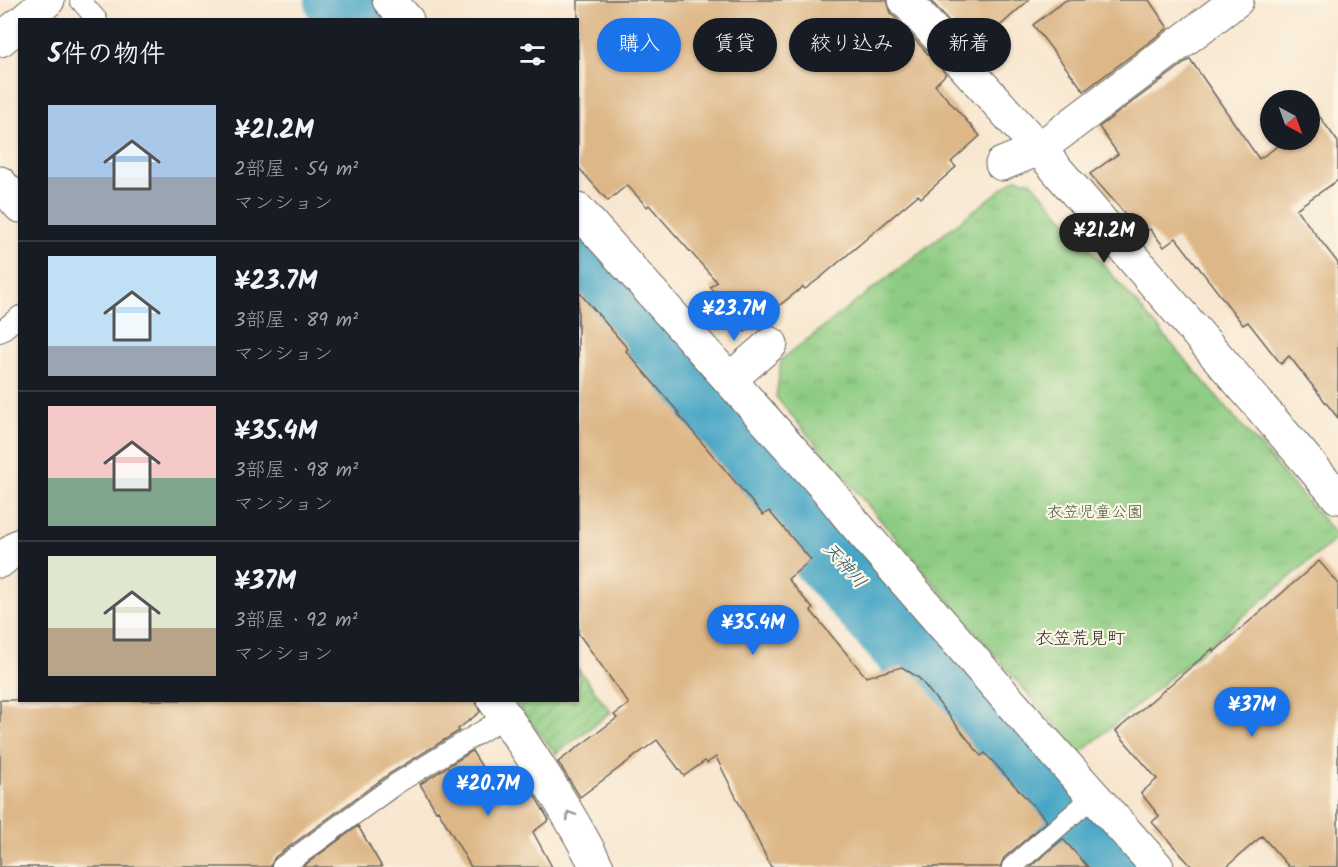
<!DOCTYPE html>
<html lang="ja">
<meta charset="utf-8">
<style>
body{margin:0;font-family:Kalam,"Klee One",sans-serif;background:#20242c;color:#f1f3f6;height:100vh;display:flex;flex-direction:column;font-size:22px;white-space:nowrap}
*{box-sizing:border-box;margin:0}
p{font-size:20px;color:#9ea1a6}
.icon{flex:none;width:33px;height:33px;fill:none;stroke:currentColor;stroke-width:2;stroke-linecap:round;stroke-linejoin:round}
.map{position:relative;flex:1;overflow:hidden}
.side{position:absolute;left:18px;top:18px;width:561px;height:684px;display:flex;flex-direction:column;background:#171b24;border-radius:0px;box-shadow:0 2px 4px #0004}
.side>*{flex:none}
.hud{position:absolute;left:597px;top:18px;width:570px;height:54px;display:flex;gap:12px}
.needle{width:39px;rotate:139deg}
.tools{position:absolute;left:1260px;top:90px;display:grid;gap:12px}
.tools a{display:grid;place-items:center;width:60px;height:60px;border-radius:50%;background:#171b24;box-shadow:0 2px 4px #0004;font-size:30px}
.price{position:absolute;translate:-50% -51px;padding:0 14px;border-radius:21px;background:#1a73e8;color:#fff;font-size:20px;line-height:39px;filter:drop-shadow(0 2px 3px #0008)}
.price::after{content:'';position:absolute;left:50%;top:36px;width:18px;height:14px;margin-left:-9px;background:inherit;clip-path:polygon(0 0,100% 0,50% 100%)}
.price.selected{background:#222;color:#fff}
ul{padding:0;list-style:none}
li{display:flex;align-items:center;gap:18px;height:150px;padding:0 30px}
li+li{border-top:2px solid #363941}
li span{display:grid;place-items:center;flex:none;width:168px;height:120px;border-radius:0px;color:#555}
li>.icon{margin-inline-start:auto}
span .icon{width:72px;height:72px;fill:#fffc;stroke-width:1}
li b{font-size:26px}
h2{display:flex;justify-content:space-between;align-items:center;height:72px;padding:0 30px;font-size:26px}
.chip{padding:0 21px;border-radius:27px;background:#171b24;box-shadow:0 2px 4px #0004;font-size:21px;line-height:54px}
.chip.selected{background:#1a73e8;color:#fff}
.map>svg:first-child{display:block}
.grass{fill:url(#grass-tufts);stroke:#54744f;stroke-width:1.5}
.garden{fill:url(#garden-furrows);stroke:#54744f;stroke-width:1.5}
.lines{fill:none;stroke-linecap:round;stroke-linejoin:round}
.river{stroke:#46a6c5;stroke-width:84}
.building{fill:#ddb788}
.service-casing{stroke:#69635b;stroke-width:22}
.minor-casing{stroke:#69635b;stroke-width:35}
.service{stroke:#fff;stroke-width:20}
.minor{stroke:#fff;stroke-width:33}
.oneway{stroke:#999}
.labels{text-anchor:middle;dominant-baseline:central;stroke-width:4.5;stroke-linejoin:round;paint-order:stroke}
.park-label{font-size:16px;fill:#445a40;stroke:#fcf5e5}
.water-label{font-size:18px;font-style:italic;fill:#2f5a68;stroke:#fcf5e5}
.neighbourhood-label{font-size:18px;fill:#1c1c1c;stroke:#fcf5e5}
</style>
<div class="map">
<svg width="1338" height="867" viewBox="0 0 1338 867">
<defs>
<pattern id="grass-tufts" width="24" height="20" patternUnits="userSpaceOnUse" patternTransform="scale(1.5)"><rect width="24" height="20" fill="#8dcc82"/><path d="M3 7l-1-3M5 7V3M7 7l1-3M15 17l-1-3M17 17v-4M19 17l1-3" fill="none" stroke="#79af70"/></pattern>
<pattern id="garden-furrows" width="10" height="10" patternUnits="userSpaceOnUse" patternTransform="scale(1.5)"><rect width="10" height="10" fill="#8dcc82"/><path d="M-1 1l2-2M0 10L10 0M9 11l2-2" fill="none" stroke="#79af70"/></pattern>
</defs>
<rect width="100%" height="100%" fill="#fcf5e5"/>
<filter id="ink" filterUnits="userSpaceOnUse"><feTurbulence type="fractalNoise" baseFrequency=".0167" numOctaves="2"/><feDisplacementMap in="SourceGraphic" scale="12" xChannelSelector="R" yChannelSelector="G"/><feConvolveMatrix kernelMatrix="1 2 1 2 8 2 1 2 1" color-interpolation-filters="sRGB"/></filter>
<filter id="wash" filterUnits="userSpaceOnUse"><feTurbulence type="fractalNoise" baseFrequency=".008" numOctaves="4" result="noise"/><feDisplacementMap in="SourceGraphic" scale="24" xChannelSelector="R" yChannelSelector="G"/><feGaussianBlur stdDeviation="1.35" result="paint"/><feColorMatrix in="noise" values="0 0 0 0 0 0 0 0 0 0 0 0 0 0 0 0 0 1.4 0 .05"/><feComposite in="paint" operator="in"/></filter>
<g filter="url(#wash)">
<rect width="100%" height="100%" fill="#f8e7d0"/>
<path class="grass" d="M 1016,178 L 1032,182 L 1338,537 L 1079,754 L 776,397 L 781,360 Z"/>
<path class="garden" d="M 578,669 L 611,712 L 556,754 L 514,701 L 578,700 Z"/>
<g class="lines">
<path class="river" d="M 347,0 L 362,20
M 578,266 L 1111,867"/>
</g>
<g id="blocks">
<path class="building" d="M 578,0 L 887,0 L 891,13 L 946,74 L 935,85 L 980,136 L 951,162 L 956,167 L 921,198 L 918,195 L 820,278 L 805,289 L 803,287 L 745,332 L 710,287 L 717,282 L 649,205 L 647,207 L 627,185 L 608,201 L 578,167 Z
M 930,0 L 1029,0 L 974,49 Z
M 1066,0 L 1149,0 L 1168,28 L 1084,91 L 1033,25 Z
M 1190,59 L 1259,159 L 1287,140 L 1310,140 L 1310,124 L 1320,117 L 1338,142 L 1338,180 L 1296,209 L 1338,263 L 1338,418 L 1289,356 L 1281,364 L 1248,322 L 1243,325 L 1176,238 L 1164,247 L 1150,229 L 1143,234 L 1090,174 L 1118,154 L 1099,127 Z
M 578,291 L 628,349 L 626,351 L 679,413 L 678,414 L 763,515 L 769,511 L 811,560 L 788,579 L 813,609 L 811,611 L 866,677 L 902,667 L 919,678 L 981,756 L 985,753 L 1047,821 L 1004,858 L 1000,867 L 771,867 L 716,757 L 707,763 L 705,761 L 684,776 L 657,740 L 580,797 L 558,762 L 617,718 L 614,715 L 629,704 L 578,633 Z
M 1319,561 L 1338,583 L 1338,867 L 1289,867 L 1262,836 L 1226,867 L 1192,867 L 1152,822 L 1159,816 L 1141,793 L 1157,779 L 1116,731 L 1212,649 L 1214,652 Z
M 0,700 L 475,700 L 480,712 L 458,729 L 459,731 L 389,774 L 275,857 L 270,867 L 0,867 Z
M 472,751 L 504,802 L 528,784 L 549,820 L 533,832 L 552,867 L 471,867 L 438,810 L 436,811 L 420,784 Z
M 358,826 L 382,867 L 302,867 Z
M 1063,839 L 1088,867 L 1030,867 Z"/>
</g>
</g>
<g filter="url(#ink)">
<use href="#blocks" fill-opacity="0" stroke="#69635b" stroke-width="1.5"/>
<g class="lines">
<defs>
<path id="service" d="M 80,0 L 97,20
M 0,332 L 20,316
M 282,867 L 396,784 L 505,717
M 1012,867 L 1094,796"/>
<path id="minor" d="M 389,0 L 407,20
M 905,0 L 1039,149 L 1338,497
M 25,20 L 48,0
M 0,40 L 20,24
M 1002,164 L 1039,149 L 1237,0
M 0,183 L 20,206
M 578,210 L 826,488 L 850,518 L 1017,710 L 1157,867
M 730,379 L 771,344
M 0,561 L 20,545
M 494,700 C 531,754 567,808 597,867"/>
</defs>
<use href="#service" class="service-casing"/>
<use href="#minor" class="minor-casing"/>
<use href="#service" class="service"/>
<use href="#minor" class="minor"/>
</g>
<defs><path id="oneway-chevron" d="M-2-3.5L2.5 0L-2 3.5" fill="none" stroke-width="1.6" stroke-linecap="round" stroke-linejoin="round" transform="scale(1.5)"/></defs>
<use class="oneway" href="#oneway-chevron" transform="translate(570 815) rotate(-122)"/>
</g>
<g class="labels">
<g class="park-label">
<text x="1095" y="512">衣笠児童公園</text>
</g>
<g class="water-label">
<text transform="translate(844 566) rotate(48)">天神川</text>
</g>
<g class="neighbourhood-label">
<text x="1080" y="639">衣笠荒見町</text>
</g>
</g>
</svg>
<div class="tools">
<a><svg class="needle" viewBox="-14 -14 28 28"><path d="M0-13l5 13h-10z" fill="#e53935"/><path d="M0 13l5-13h-10z" fill="#9ea1a6"/></svg></a>
</div>
<b class="price selected" style="left:1104px;top:264px">¥21.2M</b>
<b class="price" style="left:734px;top:342px">¥23.7M</b>
<b class="price" style="left:753px;top:656px">¥35.4M</b>
<b class="price" style="left:1252px;top:738px">¥37M</b>
<b class="price" style="left:488px;top:817px">¥20.7M</b>
<div class="hud">
<a class="chip selected">購入</a>
<a class="chip">賃貸</a>
<a class="chip">絞り込み</a>
<a class="chip">新着</a>
</div>
<section class="side">
<h2>5件の物件<svg class="icon" aria-label="filters" viewBox="0 0 24 24"><path d="M4 7h16M4 17h16"/><circle cx="9" cy="7" r="2"/><circle cx="15" cy="17" r="2"/></svg></h2>
<ul>
<li><span style="background:linear-gradient(#a9c7e8 60%,#9aa5b1 0)"><svg class="icon" aria-label="home" viewBox="0 0 24 24"><path d="M3 11l9-7 9 7M6 9v11h12V9"/></svg></span><div><b>¥21.2M</b><p>2部屋 · 54 m²</p><p>マンション</p></div></li>
<li><span style="background:linear-gradient(#bfe0f5 75%,#9aa5b1 0)"><svg class="icon" aria-label="home" viewBox="0 0 24 24"><path d="M3 11l9-7 9 7M6 9v11h12V9"/></svg></span><div><b>¥23.7M</b><p>3部屋 · 89 m²</p><p>マンション</p></div></li>
<li><span style="background:linear-gradient(#f6c9c9 60%,#7fa58c 0)"><svg class="icon" aria-label="home" viewBox="0 0 24 24"><path d="M3 11l9-7 9 7M6 9v11h12V9"/></svg></span><div><b>¥35.4M</b><p>3部屋 · 98 m²</p><p>マンション</p></div></li>
<li><span style="background:linear-gradient(#dfe7d0 60%,#b9a48a 0)"><svg class="icon" aria-label="home" viewBox="0 0 24 24"><path d="M3 11l9-7 9 7M6 9v11h12V9"/></svg></span><div><b>¥37M</b><p>3部屋 · 92 m²</p><p>マンション</p></div></li>
</ul>
</section>
</div>
